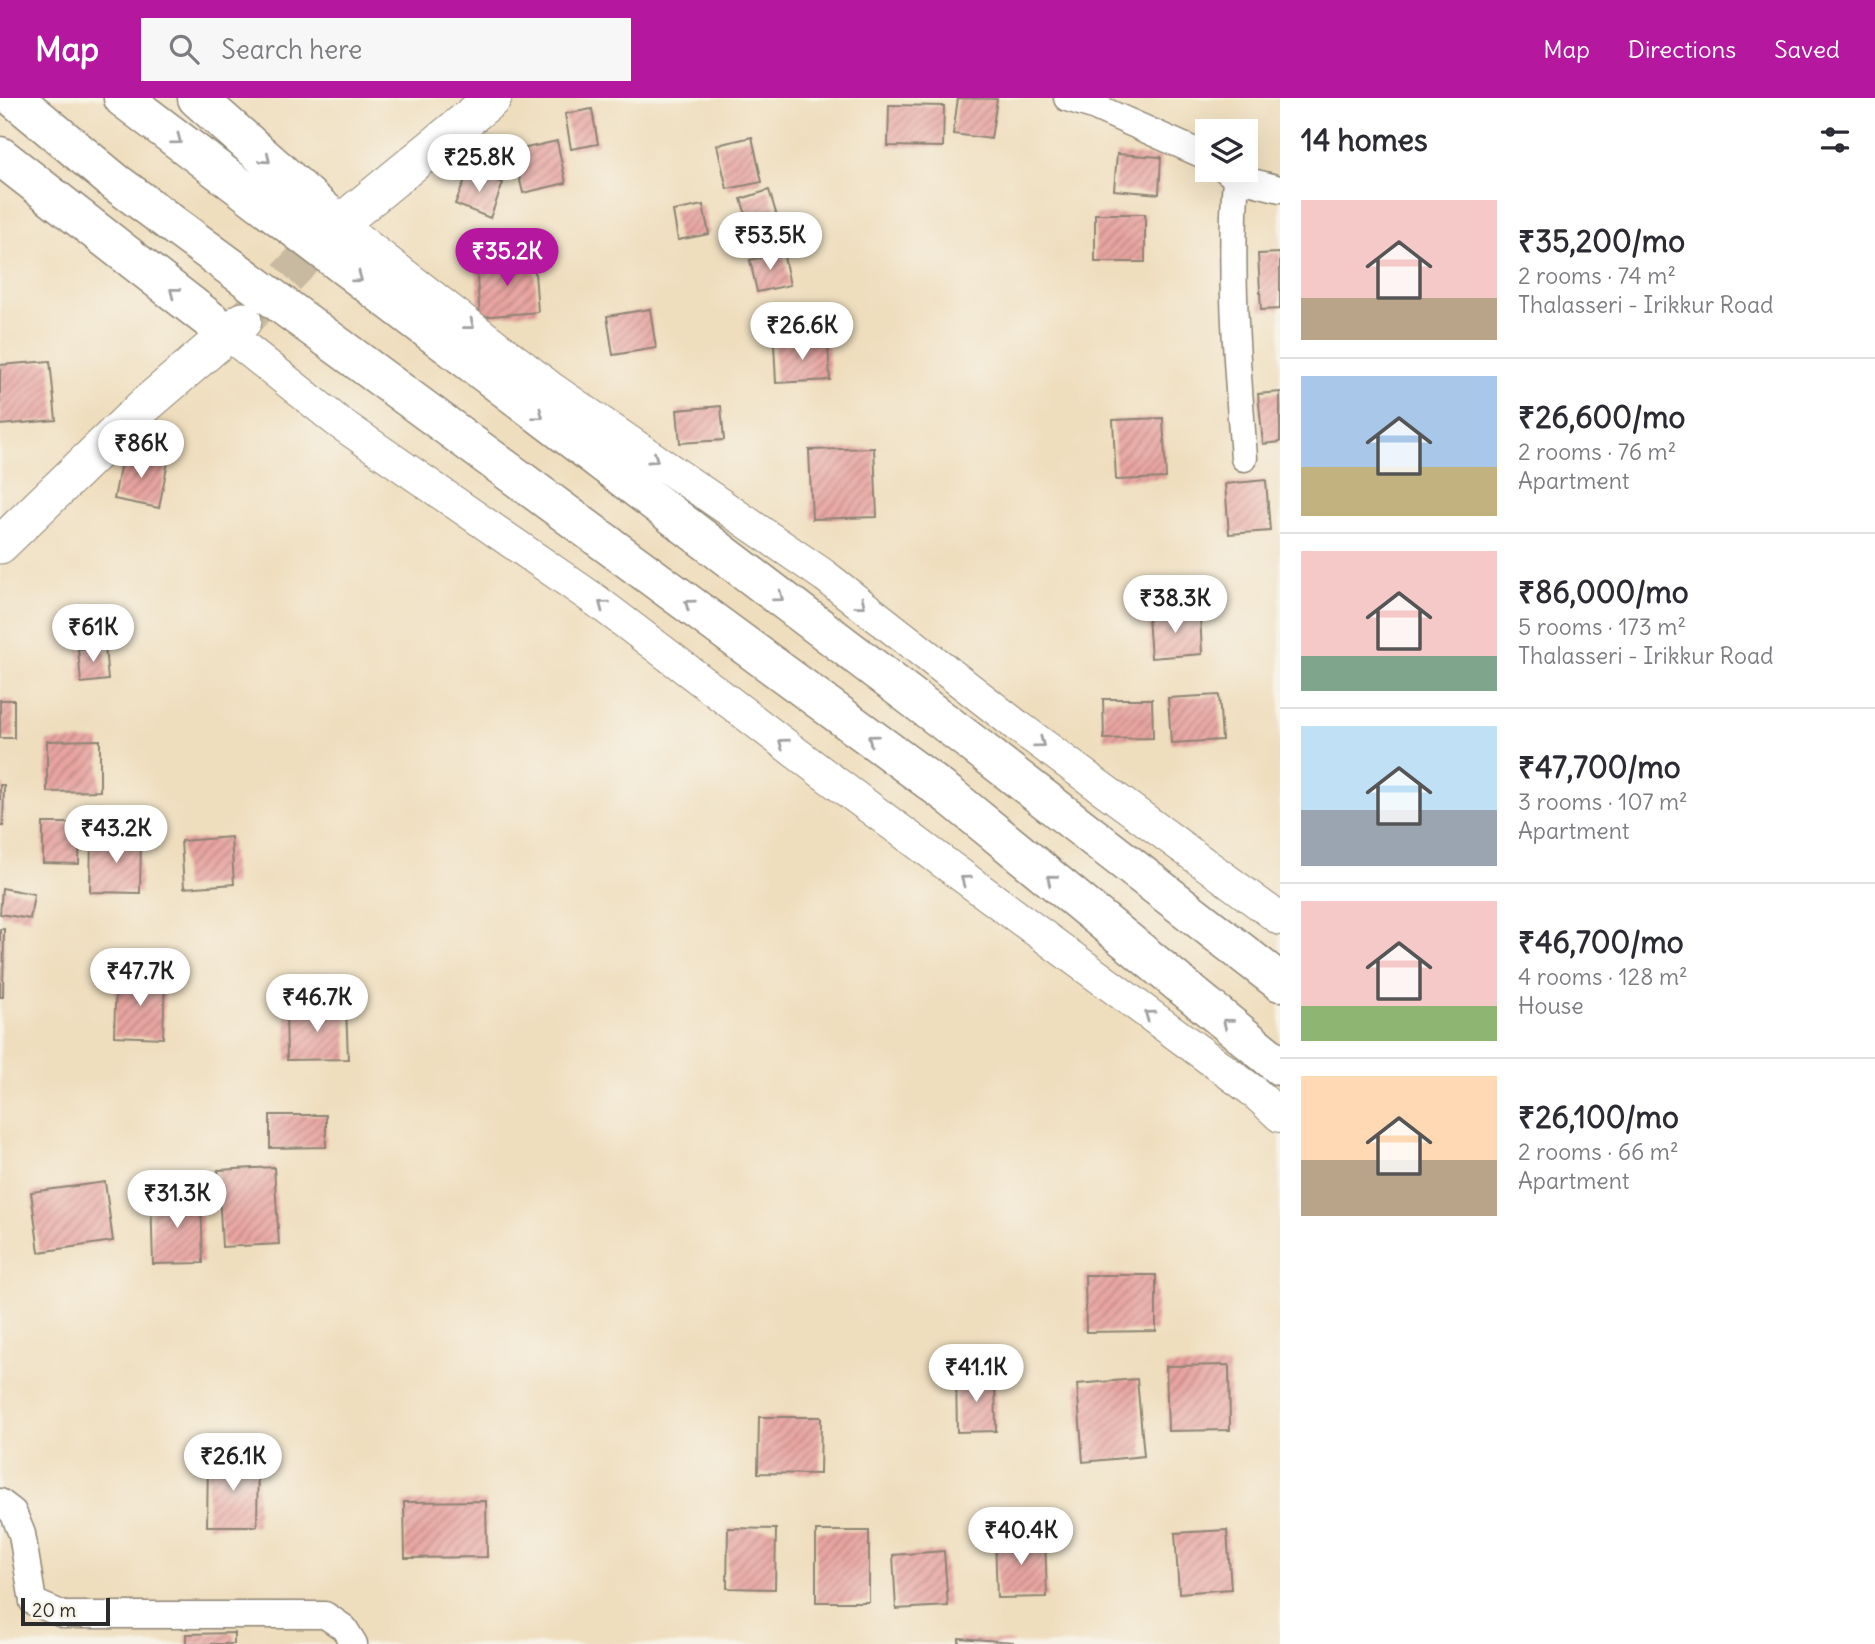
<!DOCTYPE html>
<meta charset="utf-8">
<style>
body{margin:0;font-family:Delius,sans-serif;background:#f7f7f7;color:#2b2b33;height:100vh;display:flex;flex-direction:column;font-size:26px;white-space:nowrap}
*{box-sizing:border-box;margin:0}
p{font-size:23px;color:#7c7c81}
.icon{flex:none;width:38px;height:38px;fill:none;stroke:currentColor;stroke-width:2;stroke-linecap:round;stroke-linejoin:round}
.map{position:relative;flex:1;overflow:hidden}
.details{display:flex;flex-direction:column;background:#fff;width:595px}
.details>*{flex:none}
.tools{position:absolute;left:1195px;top:21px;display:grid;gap:14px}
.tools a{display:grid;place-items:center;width:63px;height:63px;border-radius:0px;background:#fff;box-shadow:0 7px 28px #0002;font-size:35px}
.scale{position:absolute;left:21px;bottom:18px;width:89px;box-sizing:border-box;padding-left:7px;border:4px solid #2b2b2b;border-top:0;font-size:19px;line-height:24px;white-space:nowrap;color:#2b2b2b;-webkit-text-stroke:5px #f7f3e8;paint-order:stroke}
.price{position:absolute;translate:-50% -60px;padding:0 16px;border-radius:24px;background:#fff;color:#222;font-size:23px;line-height:46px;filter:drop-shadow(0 2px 4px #0008)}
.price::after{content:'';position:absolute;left:50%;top:42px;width:21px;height:16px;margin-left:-10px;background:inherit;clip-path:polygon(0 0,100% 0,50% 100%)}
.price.active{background:#b5179e;color:#fff}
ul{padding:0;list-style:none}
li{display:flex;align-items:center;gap:21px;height:175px;padding:0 21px}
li+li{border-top:2px solid #e1e1e2}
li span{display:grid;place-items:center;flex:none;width:196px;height:140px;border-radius:0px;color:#555}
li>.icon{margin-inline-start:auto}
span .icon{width:84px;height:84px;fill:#fffc;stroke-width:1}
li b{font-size:30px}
h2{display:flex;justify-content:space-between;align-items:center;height:84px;padding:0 21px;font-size:30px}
header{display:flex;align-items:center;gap:42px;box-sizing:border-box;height:98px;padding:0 35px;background:#b5179e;color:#fff}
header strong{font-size:33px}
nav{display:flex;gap:38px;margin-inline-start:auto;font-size:24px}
.search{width:490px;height:63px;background:#f7f7f7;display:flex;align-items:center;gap:18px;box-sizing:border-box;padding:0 24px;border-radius:0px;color:#7c7c81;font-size:26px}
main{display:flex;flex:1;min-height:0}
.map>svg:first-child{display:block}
.building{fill:url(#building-hatch)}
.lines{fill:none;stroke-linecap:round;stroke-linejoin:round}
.secondary-tunnel{stroke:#c8baa1;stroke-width:37;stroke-dasharray:37 18;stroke-linecap:butt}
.minor-casing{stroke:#8d8474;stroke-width:29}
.tertiary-casing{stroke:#8d8474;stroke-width:34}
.secondary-casing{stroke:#8d8474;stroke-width:39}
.trunk-casing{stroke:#8d8474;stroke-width:41}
.minor{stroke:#fff;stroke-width:26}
.tertiary{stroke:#fff;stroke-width:32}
.secondary{stroke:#fff;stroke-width:37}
.trunk{stroke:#fff;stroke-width:38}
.oneway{stroke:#a0a0a0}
</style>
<header>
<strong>Map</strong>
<div class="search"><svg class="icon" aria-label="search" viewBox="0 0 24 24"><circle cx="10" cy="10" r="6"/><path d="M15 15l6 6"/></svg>Search here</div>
<nav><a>Map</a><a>Directions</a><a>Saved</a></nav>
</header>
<main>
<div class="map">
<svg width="1280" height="1546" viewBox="0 0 1280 1546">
<defs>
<pattern id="building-hatch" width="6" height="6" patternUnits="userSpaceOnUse" patternTransform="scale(1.75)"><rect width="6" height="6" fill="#e8a4a0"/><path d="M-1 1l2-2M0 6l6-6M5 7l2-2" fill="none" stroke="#bc8683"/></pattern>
</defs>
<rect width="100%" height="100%" fill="#f7f3e8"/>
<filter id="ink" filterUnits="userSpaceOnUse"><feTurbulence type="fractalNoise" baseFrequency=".0143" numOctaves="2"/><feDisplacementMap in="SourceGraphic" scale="14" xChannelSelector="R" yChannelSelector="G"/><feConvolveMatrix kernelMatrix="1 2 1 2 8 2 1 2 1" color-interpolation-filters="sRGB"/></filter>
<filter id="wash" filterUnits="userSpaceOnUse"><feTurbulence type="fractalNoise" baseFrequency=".00686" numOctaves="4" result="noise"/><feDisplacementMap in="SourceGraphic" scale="28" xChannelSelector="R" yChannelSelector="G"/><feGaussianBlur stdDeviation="1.57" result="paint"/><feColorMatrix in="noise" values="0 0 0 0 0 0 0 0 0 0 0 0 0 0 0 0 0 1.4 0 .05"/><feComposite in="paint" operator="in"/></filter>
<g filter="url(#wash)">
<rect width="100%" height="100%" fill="#efdebe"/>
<g id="blocks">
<path class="building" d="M 958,0 L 997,1 L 991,41 L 953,36 Z
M 889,7 L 944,8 L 943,49 L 888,48 Z
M 592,11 L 598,46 L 571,51 L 565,16 Z
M 752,39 L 762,84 L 727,91 L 717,47 Z
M 557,43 L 566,85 L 523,95 L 513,53 Z
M 1117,56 L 1161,59 L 1159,96 L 1114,92 Z
M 469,72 L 503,85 L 490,120 L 455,106 Z
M 769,92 L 779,125 L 751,133 L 741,101 Z
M 703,107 L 709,136 L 678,142 L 673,113 Z
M 1095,116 L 1145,116 L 1145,164 L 1095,164 Z
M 783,154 L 790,187 L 757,194 L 750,162 Z
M 1280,155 L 1280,211 L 1261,212 L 1258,156 Z
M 534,162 L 538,214 L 480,219 L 476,167 Z
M 650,211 L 656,250 L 613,257 L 607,218 Z
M 828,244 L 830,282 L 776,285 L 774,246 Z
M 50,263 L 56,322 L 0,327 L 0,267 Z
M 1280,294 L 1280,344 L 1263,346 L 1258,296 Z
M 721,308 L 724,342 L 680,345 L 677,312 Z
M 1163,320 L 1166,380 L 1116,382 L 1113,322 Z
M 874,350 L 877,419 L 812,421 L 809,352 Z
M 123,354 L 168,363 L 159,410 L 114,401 Z
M 1266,382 L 1270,433 L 1229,436 L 1225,386 Z
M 1200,515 L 1202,556 L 1151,560 L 1148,519 Z
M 105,548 L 108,582 L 81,585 L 78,551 Z
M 1219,597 L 1222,642 L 1171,645 L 1168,600 Z
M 1103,601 L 1152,601 L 1153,640 L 1104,641 Z
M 0,602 L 14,602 L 14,640 L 0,640 Z
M 100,642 L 100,693 L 47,694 L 47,643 Z
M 0,687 L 4,687 L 3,728 L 0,728 Z
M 43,725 L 80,725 L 79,766 L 43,765 Z
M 91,739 L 141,740 L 140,795 L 90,794 Z
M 231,739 L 234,786 L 184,790 L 181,743 Z
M 2,790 L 34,796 L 30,821 L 0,816 Z
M 0,831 L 4,831 L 3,899 L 0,899 Z
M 116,880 L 165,882 L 163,940 L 114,938 Z
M 346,910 L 348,961 L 287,962 L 286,911 Z
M 270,1017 L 326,1017 L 326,1049 L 270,1050 Z
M 274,1069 L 279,1146 L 222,1149 L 218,1072 Z
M 105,1084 L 113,1143 L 39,1154 L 31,1094 Z
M 201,1098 L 203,1165 L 153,1166 L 151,1099 Z
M 1085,1177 L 1156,1177 L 1156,1233 L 1086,1234 Z
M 1229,1267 L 1230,1332 L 1168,1333 L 1166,1268 Z
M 995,1277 L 996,1333 L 957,1334 L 956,1278 Z
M 1137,1281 L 1144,1358 L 1083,1364 L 1077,1286 Z
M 759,1319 L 821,1319 L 820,1376 L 758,1375 Z
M 258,1360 L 257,1428 L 207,1428 L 208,1362 Z
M 486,1403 L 487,1459 L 405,1460 L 404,1404 Z
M 728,1430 L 776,1431 L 775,1491 L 727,1490 Z
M 1227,1432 L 1231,1491 L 1179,1495 L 1175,1435 Z
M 816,1433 L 869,1433 L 869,1504 L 816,1504 Z
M 1045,1438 L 1047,1499 L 997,1500 L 995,1440 Z
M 944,1453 L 948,1508 L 896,1511 L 893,1457 Z
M 234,1535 L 234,1546 L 186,1546 L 186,1536 Z
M 959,1540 L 1013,1544 L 1013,1546 L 959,1546 Z"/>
</g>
</g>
<g filter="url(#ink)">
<use href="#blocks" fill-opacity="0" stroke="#8d8474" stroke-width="2"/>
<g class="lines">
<path class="secondary-tunnel" d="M 248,218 L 338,127"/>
<defs>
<path id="minor" d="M 1067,0 L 1093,8 L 1208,59
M 1226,72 L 1236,80 L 1280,91
M 1236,80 C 1229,173 1237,267 1244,360
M 0,1404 L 13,1414 L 22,1436 L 33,1504 L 64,1517 L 325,1517 L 344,1530 L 354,1546"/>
<path id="tertiary" d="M 339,126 L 551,290 L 825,478 L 1016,627 L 1280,821
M 228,236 L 337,323 L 598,504 L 820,673 L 1253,993 L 1280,1018"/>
<path id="secondary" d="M 339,126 L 493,0
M 0,447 L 143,309 L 243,223"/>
<path id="trunk" d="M 14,0 L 115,84 L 950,698 L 1280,968
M 123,0 L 976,648 L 1280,884
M 197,0 L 339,126
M 0,58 L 228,236"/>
</defs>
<use href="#minor" class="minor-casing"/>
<use href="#tertiary" class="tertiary-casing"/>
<use href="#secondary" class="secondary-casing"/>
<use href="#trunk" class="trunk-casing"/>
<use href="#minor" class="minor"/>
<use href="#tertiary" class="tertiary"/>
<use href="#secondary" class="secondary"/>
<use href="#trunk" class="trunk"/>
</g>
<defs><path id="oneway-chevron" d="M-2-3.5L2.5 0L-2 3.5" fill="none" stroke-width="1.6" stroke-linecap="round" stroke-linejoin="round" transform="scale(1.75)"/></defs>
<g class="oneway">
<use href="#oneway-chevron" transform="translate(177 42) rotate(37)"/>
<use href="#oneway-chevron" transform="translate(266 61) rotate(41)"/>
<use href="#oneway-chevron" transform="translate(358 180) rotate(37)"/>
<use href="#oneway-chevron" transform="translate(174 194) rotate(-142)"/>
<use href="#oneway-chevron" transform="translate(470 227) rotate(38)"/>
<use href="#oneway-chevron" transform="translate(539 317) rotate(37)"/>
<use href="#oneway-chevron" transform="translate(654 361) rotate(34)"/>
<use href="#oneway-chevron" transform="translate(779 499) rotate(37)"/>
<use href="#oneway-chevron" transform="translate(689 506) rotate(-144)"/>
<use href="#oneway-chevron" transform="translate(861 506) rotate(38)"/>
<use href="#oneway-chevron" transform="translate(603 507) rotate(-143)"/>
<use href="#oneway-chevron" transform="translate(872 641) rotate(-144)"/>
<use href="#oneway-chevron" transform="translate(783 645) rotate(-143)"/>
<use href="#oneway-chevron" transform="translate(1040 645) rotate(36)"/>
<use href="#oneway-chevron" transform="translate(1051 781) rotate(-141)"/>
<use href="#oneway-chevron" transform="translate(965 782) rotate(-143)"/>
<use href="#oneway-chevron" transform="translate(1149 917) rotate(-144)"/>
<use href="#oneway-chevron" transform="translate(1227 925) rotate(-141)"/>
</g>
</g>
</svg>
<div class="tools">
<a><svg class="icon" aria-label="layers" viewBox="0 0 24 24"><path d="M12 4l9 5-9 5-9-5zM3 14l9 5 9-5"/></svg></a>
</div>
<div class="scale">20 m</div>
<b class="price" style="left:479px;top:96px">₹25.8K</b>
<b class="price" style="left:770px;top:174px">₹53.5K</b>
<b class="price active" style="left:507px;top:190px">₹35.2K</b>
<b class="price" style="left:802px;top:264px">₹26.6K</b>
<b class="price" style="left:141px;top:382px">₹86K</b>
<b class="price" style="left:1175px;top:537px">₹38.3K</b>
<b class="price" style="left:93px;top:566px">₹61K</b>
<b class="price" style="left:116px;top:767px">₹43.2K</b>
<b class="price" style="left:140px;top:910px">₹47.7K</b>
<b class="price" style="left:317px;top:936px">₹46.7K</b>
<b class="price" style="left:177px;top:1132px">₹31.3K</b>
<b class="price" style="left:976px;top:1306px">₹41.1K</b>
<b class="price" style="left:233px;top:1395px">₹26.1K</b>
<b class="price" style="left:1021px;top:1469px">₹40.4K</b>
</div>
<section class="details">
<h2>14 homes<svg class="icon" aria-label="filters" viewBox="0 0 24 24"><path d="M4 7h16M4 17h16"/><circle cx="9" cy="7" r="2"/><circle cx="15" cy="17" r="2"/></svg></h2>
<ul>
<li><span style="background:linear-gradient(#f6c9c9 70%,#b9a48a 0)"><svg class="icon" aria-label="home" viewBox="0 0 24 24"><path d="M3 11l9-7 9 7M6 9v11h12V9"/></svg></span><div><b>₹35,200/mo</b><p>2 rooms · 74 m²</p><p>Thalasseri - Irikkur Road</p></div></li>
<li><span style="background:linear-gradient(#a9c7e8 65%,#c2b280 0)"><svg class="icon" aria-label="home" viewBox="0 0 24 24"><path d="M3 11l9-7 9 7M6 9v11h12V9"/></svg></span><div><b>₹26,600/mo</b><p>2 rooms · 76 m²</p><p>Apartment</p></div></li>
<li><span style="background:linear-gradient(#f6c9c9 75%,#7fa58c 0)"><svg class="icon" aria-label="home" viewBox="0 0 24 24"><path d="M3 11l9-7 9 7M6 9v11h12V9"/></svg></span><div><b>₹86,000/mo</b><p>5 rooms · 173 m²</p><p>Thalasseri - Irikkur Road</p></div></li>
<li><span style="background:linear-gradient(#bfe0f5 60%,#9aa5b1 0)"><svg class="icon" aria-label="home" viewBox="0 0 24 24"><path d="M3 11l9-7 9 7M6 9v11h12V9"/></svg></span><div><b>₹47,700/mo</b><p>3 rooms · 107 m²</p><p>Apartment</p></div></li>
<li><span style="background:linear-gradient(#f6c9c9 75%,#8fb573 0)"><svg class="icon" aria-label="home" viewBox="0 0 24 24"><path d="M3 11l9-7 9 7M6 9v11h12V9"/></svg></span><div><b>₹46,700/mo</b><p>4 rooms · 128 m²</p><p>House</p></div></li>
<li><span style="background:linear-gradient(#ffd9b3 60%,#b9a48a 0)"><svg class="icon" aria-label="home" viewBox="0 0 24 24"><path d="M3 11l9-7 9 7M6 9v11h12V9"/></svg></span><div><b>₹26,100/mo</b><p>2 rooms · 66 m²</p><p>Apartment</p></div></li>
</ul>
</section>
</main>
